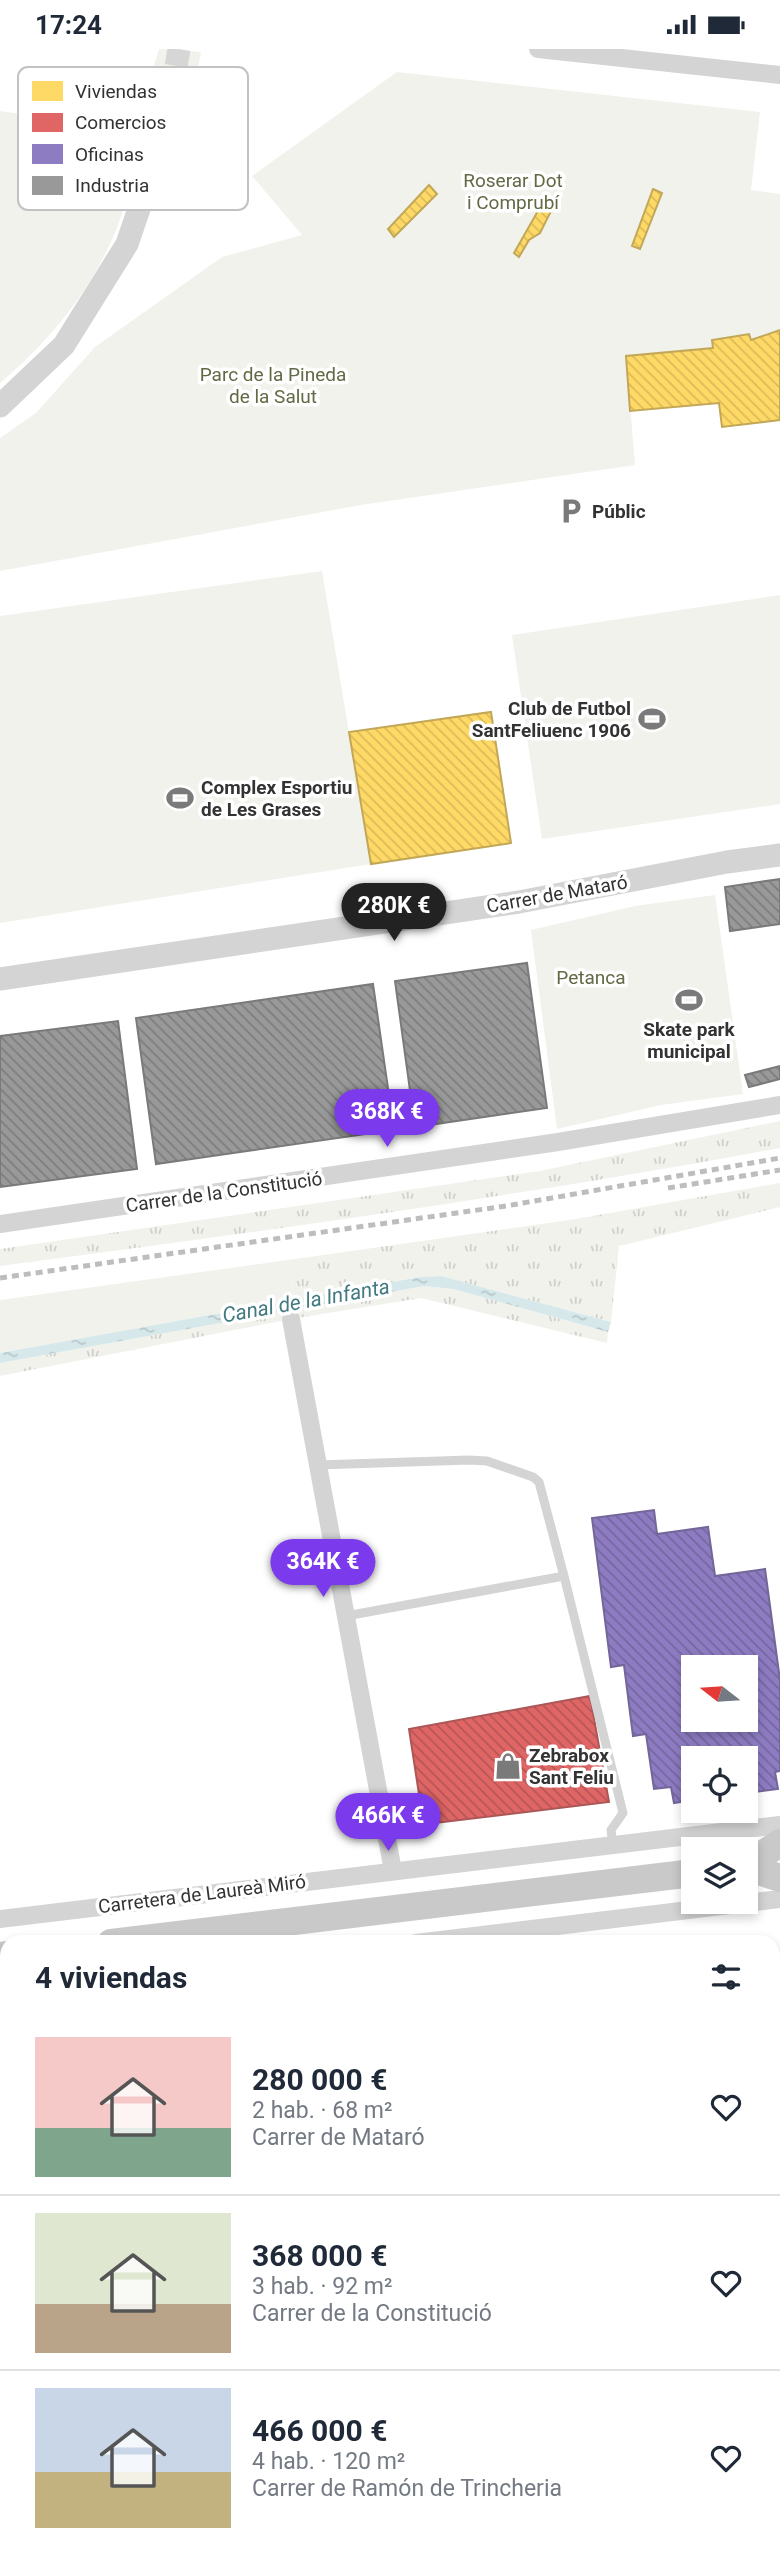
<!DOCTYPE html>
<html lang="es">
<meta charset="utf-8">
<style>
body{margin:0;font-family:Roboto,sans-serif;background:#f6f6f7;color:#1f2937;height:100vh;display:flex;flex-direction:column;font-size:26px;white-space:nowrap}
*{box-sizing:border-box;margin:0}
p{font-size:23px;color:#747a83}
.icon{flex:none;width:38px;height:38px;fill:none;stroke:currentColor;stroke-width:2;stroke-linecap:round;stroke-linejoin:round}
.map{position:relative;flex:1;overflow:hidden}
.details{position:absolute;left:0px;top:1886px;width:780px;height:625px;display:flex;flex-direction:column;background:#fff;border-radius:21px 21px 0 0;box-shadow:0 4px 10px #0003}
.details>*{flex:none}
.needle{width:46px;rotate:287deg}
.controls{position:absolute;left:681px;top:1606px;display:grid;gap:14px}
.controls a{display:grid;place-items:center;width:77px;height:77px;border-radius:0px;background:#fff;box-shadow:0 4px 10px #0003;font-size:35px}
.price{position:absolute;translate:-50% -60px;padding:0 16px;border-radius:24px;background:#7c3aed;color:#fff;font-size:23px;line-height:46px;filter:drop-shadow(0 2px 4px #0008)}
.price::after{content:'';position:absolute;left:50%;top:42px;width:21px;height:16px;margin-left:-10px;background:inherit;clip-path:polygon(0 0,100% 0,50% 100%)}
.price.current{background:#222;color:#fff}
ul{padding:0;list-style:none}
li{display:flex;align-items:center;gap:21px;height:175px;padding:0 35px}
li+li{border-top:2px solid #e0e1e3}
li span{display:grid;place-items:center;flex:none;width:196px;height:140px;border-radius:0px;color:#555}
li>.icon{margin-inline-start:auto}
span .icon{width:84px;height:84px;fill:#fffc;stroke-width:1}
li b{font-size:30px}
h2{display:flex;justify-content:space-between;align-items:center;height:84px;padding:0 35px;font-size:30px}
.status{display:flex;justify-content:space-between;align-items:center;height:49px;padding:0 35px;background:#fff;direction:ltr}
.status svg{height:19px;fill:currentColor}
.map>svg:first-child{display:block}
.grass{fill:url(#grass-tufts)}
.green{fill:#f1f2ec}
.water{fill:url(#water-ripples)}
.homes{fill:url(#homes-back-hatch);stroke:#c2a757;stroke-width:2}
.shops{fill:url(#shops-back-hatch);stroke:#ac5757;stroke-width:2}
.offices{fill:url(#offices-back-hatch);stroke:#736698;stroke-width:2;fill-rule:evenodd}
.industry{fill:url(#industry-back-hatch);stroke:#7a7a7a;stroke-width:2}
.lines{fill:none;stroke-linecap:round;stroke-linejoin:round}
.tertiary-tunnel{stroke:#d6d6d6;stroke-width:23;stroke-dasharray:23 11;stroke-linecap:butt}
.service{stroke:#d4d4d4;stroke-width:9}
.minor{stroke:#d4d4d4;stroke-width:18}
.tertiary{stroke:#d4d4d4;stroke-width:23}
.primary{stroke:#c9c9c9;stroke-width:28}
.rail{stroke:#bdbdbd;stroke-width:5;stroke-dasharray:7 5;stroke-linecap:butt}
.labels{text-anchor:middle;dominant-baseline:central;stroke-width:7;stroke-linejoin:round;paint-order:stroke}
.park-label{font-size:19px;fill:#616a44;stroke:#fff}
.poi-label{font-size:19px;font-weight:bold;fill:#333;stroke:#fff;text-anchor:start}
.street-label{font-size:19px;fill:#333;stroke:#fff}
.water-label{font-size:21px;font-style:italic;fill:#437a81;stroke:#fff}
.key{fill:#fff;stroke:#c2c2c2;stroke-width:2}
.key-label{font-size:19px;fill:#333}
</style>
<div class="status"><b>17:24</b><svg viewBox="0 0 49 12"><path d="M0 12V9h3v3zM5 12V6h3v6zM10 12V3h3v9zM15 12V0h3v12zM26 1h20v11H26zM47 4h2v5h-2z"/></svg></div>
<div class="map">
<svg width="780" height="2510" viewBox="0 0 780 2510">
<defs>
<pattern id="grass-tufts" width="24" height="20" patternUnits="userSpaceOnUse" patternTransform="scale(1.75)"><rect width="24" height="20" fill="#f1f2ec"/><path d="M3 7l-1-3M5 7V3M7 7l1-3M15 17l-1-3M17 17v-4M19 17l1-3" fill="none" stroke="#cfd0cb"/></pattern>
<pattern id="water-ripples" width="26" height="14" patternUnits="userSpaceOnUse" patternTransform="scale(1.75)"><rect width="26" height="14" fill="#d6e8ea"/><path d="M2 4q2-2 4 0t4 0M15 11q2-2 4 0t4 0" fill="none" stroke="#b8c7c9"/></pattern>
<pattern id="homes-back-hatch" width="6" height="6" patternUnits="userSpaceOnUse" patternTransform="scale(1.75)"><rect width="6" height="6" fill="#ffd966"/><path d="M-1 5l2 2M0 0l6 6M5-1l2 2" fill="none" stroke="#dbbb59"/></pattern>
<pattern id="shops-back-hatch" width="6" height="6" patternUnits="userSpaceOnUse" patternTransform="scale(1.75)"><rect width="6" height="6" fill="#e06666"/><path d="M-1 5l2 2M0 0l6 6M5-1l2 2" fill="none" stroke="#b65555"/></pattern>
<pattern id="offices-back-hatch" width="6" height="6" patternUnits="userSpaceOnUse" patternTransform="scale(1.75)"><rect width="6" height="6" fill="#8e7cc3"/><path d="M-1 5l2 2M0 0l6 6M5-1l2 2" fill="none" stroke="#75669f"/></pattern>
<pattern id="industry-back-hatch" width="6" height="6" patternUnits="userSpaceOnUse" patternTransform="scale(1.75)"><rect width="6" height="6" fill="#999"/><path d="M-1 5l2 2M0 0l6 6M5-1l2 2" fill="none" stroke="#7d7d7d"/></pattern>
</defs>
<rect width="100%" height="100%" fill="#fff"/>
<path class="grass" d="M 780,1072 L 780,1099 C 521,1147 261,1183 0,1217 L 0,1200 L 540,1122 Z
M 780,1134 L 780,1158 L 619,1197 L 611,1273 L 441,1227 L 420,1228 L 295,1251 L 288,1211 L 576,1170 Z
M 424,1237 L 453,1240 L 608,1283 L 607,1294 L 421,1249 L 291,1270 L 0,1327 L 0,1314 Z"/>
<path class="green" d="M 159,0 L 201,3 L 185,84 L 155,81 C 135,113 131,142 118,176 C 94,238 50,292 0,334 L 0,62 L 134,81 Z
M 397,23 L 760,63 L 751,141 L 780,145 L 780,281 L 751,291 L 712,292 L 713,299 L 626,307 L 635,416 L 361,456 L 0,522 L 0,389 L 36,364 L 95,298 L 222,208 L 302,186 L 252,127 Z
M 322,522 L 371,815 L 0,874 L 0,567 Z
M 780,546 L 780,755 L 542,790 L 512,586 Z
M 715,846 L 743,1045 L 661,1056 L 557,1080 L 531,881 L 635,857 Z
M 288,1211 L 295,1251 L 0,1304 L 0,1251 Z"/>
<path class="water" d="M 441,1227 L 611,1273 L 608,1283 L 453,1240 L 424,1237 L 0,1314 L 0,1304 L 420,1228 Z"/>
<path class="homes" d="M 429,136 L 437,145 L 394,188 L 388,180 Z
M 653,140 L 662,144 L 640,200 L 632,197 Z
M 543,153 L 553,158 L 540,184 L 529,191 L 519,208 L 514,204 Z
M 780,281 L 780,371 L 722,378 L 719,354 L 630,362 L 626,307 L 713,299 L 712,291 L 749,285 L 751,291 Z
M 491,663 L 511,794 L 371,815 L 349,683 Z"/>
<path class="shops" d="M 590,1647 L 609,1753 L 435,1774 L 422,1765 L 409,1680 Z"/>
<path class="offices" d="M 654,1461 L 657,1485 L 708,1478 L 715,1527 L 765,1520 L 780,1631 L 780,1722 L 775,1723 L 778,1740 L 746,1744 L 746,1710 L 693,1710 L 693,1751 L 674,1754 L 671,1738 L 654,1740 L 646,1685 L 633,1687 L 624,1616 L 611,1618 L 592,1469 ZM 693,1619 L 746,1619 L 746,1671 L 693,1671 Z"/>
<path class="industry" d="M 780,830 L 780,875 L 730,882 L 725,838 Z
M 527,914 L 547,1059 L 415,1078 L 395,932 Z
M 373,935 L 394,1081 L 156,1115 L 136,969 Z
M 118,972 L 137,1120 L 0,1138 L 0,987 Z
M 780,1017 L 780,1030 L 749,1038 L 745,1026 Z"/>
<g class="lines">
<path class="tertiary-tunnel" d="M 165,84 L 179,0"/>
<path class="service" d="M 318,1416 L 469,1411 L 487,1412 L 533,1428 L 539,1433 L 564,1527
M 346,1567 L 564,1527 L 623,1764 L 611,1781 L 613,1796"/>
<path class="minor" d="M 538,0 L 780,26
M 0,1175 L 558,1093 L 780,1056
M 291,1270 L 393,1822
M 0,1870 L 780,1776
M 416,1894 L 780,1850
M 0,1943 L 7,1942
M 774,2408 L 780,2407
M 0,2500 L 7,2499
M 474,2504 L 475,2510"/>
<path class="tertiary" d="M 0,357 L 64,296 L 127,195 L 165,84
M 0,930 L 519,853 L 727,813 L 780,806"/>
<path class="primary" d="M 746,1816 L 780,1794
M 746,1818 L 780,1829
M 111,1894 L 693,1824
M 0,1907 L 7,1906"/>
<path class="rail" d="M 668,1139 L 780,1121
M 0,1229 L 506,1157 L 780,1109"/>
</g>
<defs>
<symbol id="parking-bare" viewBox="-9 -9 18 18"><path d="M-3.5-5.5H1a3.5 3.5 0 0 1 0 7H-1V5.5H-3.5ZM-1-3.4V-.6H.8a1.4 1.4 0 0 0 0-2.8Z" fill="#7a7a7a" stroke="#fff" stroke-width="2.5" paint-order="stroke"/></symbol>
<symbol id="stadium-bare" viewBox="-9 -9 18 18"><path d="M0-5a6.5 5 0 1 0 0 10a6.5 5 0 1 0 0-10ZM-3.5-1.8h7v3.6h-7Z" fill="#7a7a7a" stroke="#fff" stroke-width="2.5" paint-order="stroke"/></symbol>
<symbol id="shop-bare" viewBox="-9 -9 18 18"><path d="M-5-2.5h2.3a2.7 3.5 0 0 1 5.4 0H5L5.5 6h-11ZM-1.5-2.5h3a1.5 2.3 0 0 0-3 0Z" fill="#7a7a7a" stroke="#fff" stroke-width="2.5" paint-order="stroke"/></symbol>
</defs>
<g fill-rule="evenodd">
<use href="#parking-bare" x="552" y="443" width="38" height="38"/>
<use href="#stadium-bare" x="633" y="651" width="38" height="38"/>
<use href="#stadium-bare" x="161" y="730" width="38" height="38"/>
<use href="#stadium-bare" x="670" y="932" width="38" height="38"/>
<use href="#shop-bare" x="489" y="1698" width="38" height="38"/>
</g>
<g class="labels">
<g class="park-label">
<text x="513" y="131">Roserar Dot<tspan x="513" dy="22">i Comprubí</tspan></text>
<text x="273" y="325">Parc de la Pineda<tspan x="273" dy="22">de la Salut</tspan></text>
<text x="591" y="928">Petanca</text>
</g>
<g class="poi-label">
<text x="592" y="462">Públic</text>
<text x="631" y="659" text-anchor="end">Club de Futbol<tspan x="631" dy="22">SantFeliuenc 1906</tspan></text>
<text x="201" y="738">Complex Esportiu<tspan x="201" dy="22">de Les Grases</tspan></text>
<text x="689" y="980" text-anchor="middle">Skate park<tspan x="689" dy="22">municipal</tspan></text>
<text x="529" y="1706">Zebrabox<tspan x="529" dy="22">Sant Feliu</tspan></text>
</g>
<g class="street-label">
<text transform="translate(557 845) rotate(-10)">Carrer de Mataró</text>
<text transform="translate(224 1143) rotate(-8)">Carrer de la Constitució</text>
<text transform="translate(202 1845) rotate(-7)">Carretera de Laureà Miró</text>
</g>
<g class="water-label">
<text transform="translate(306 1252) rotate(-10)">Canal de la Infanta</text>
</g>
</g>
<rect x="18" y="18" width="230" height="143" rx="10" class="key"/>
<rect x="32" y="32" width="31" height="20" fill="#ffd966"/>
<rect x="32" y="64" width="31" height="19" fill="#e06666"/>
<rect x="32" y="95" width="31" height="20" fill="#8e7cc3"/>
<rect x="32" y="127" width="31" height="19" fill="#999"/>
<g class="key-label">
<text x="75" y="49">Viviendas</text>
<text x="75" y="80">Comercios</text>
<text x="75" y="112">Oficinas</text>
<text x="75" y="143">Industria</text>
</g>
</svg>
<div class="controls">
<a><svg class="needle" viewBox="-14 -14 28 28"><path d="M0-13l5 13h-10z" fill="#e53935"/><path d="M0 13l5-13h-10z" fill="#747a83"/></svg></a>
<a><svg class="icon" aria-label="locate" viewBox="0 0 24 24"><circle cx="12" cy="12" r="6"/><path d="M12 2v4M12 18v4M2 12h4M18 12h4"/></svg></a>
<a><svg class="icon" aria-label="layers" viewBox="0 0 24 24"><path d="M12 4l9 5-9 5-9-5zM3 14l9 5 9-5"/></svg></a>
</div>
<b class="price current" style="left:394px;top:894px">280K €</b>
<b class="price" style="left:387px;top:1100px">368K €</b>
<b class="price" style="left:323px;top:1550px">364K €</b>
<b class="price" style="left:388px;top:1804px">466K €</b>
<section class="details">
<h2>4 viviendas<svg class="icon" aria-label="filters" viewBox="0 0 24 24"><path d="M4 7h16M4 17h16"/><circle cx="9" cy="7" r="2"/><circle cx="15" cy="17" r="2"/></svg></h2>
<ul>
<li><span style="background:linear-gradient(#f6c9c9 65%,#7fa58c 0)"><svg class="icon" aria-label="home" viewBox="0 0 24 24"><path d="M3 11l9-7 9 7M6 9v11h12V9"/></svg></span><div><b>280 000 €</b><p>2 hab. · 68 m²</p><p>Carrer de Mataró</p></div><svg class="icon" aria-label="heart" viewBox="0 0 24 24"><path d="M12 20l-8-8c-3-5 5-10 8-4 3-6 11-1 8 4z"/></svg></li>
<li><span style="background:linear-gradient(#dfe7d0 65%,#b9a48a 0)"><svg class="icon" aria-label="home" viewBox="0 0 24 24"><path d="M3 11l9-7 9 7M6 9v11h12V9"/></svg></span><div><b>368 000 €</b><p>3 hab. · 92 m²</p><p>Carrer de la Constitució</p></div><svg class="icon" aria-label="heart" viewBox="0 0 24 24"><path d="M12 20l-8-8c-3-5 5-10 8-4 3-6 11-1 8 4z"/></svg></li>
<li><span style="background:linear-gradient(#c9d6e8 60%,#c2b280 0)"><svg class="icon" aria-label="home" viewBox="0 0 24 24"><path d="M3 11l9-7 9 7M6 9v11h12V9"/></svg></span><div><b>466 000 €</b><p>4 hab. · 120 m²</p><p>Carrer de Ramón de Trincheria</p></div><svg class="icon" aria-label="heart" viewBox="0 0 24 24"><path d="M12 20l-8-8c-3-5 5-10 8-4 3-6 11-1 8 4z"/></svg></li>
</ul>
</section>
</div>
